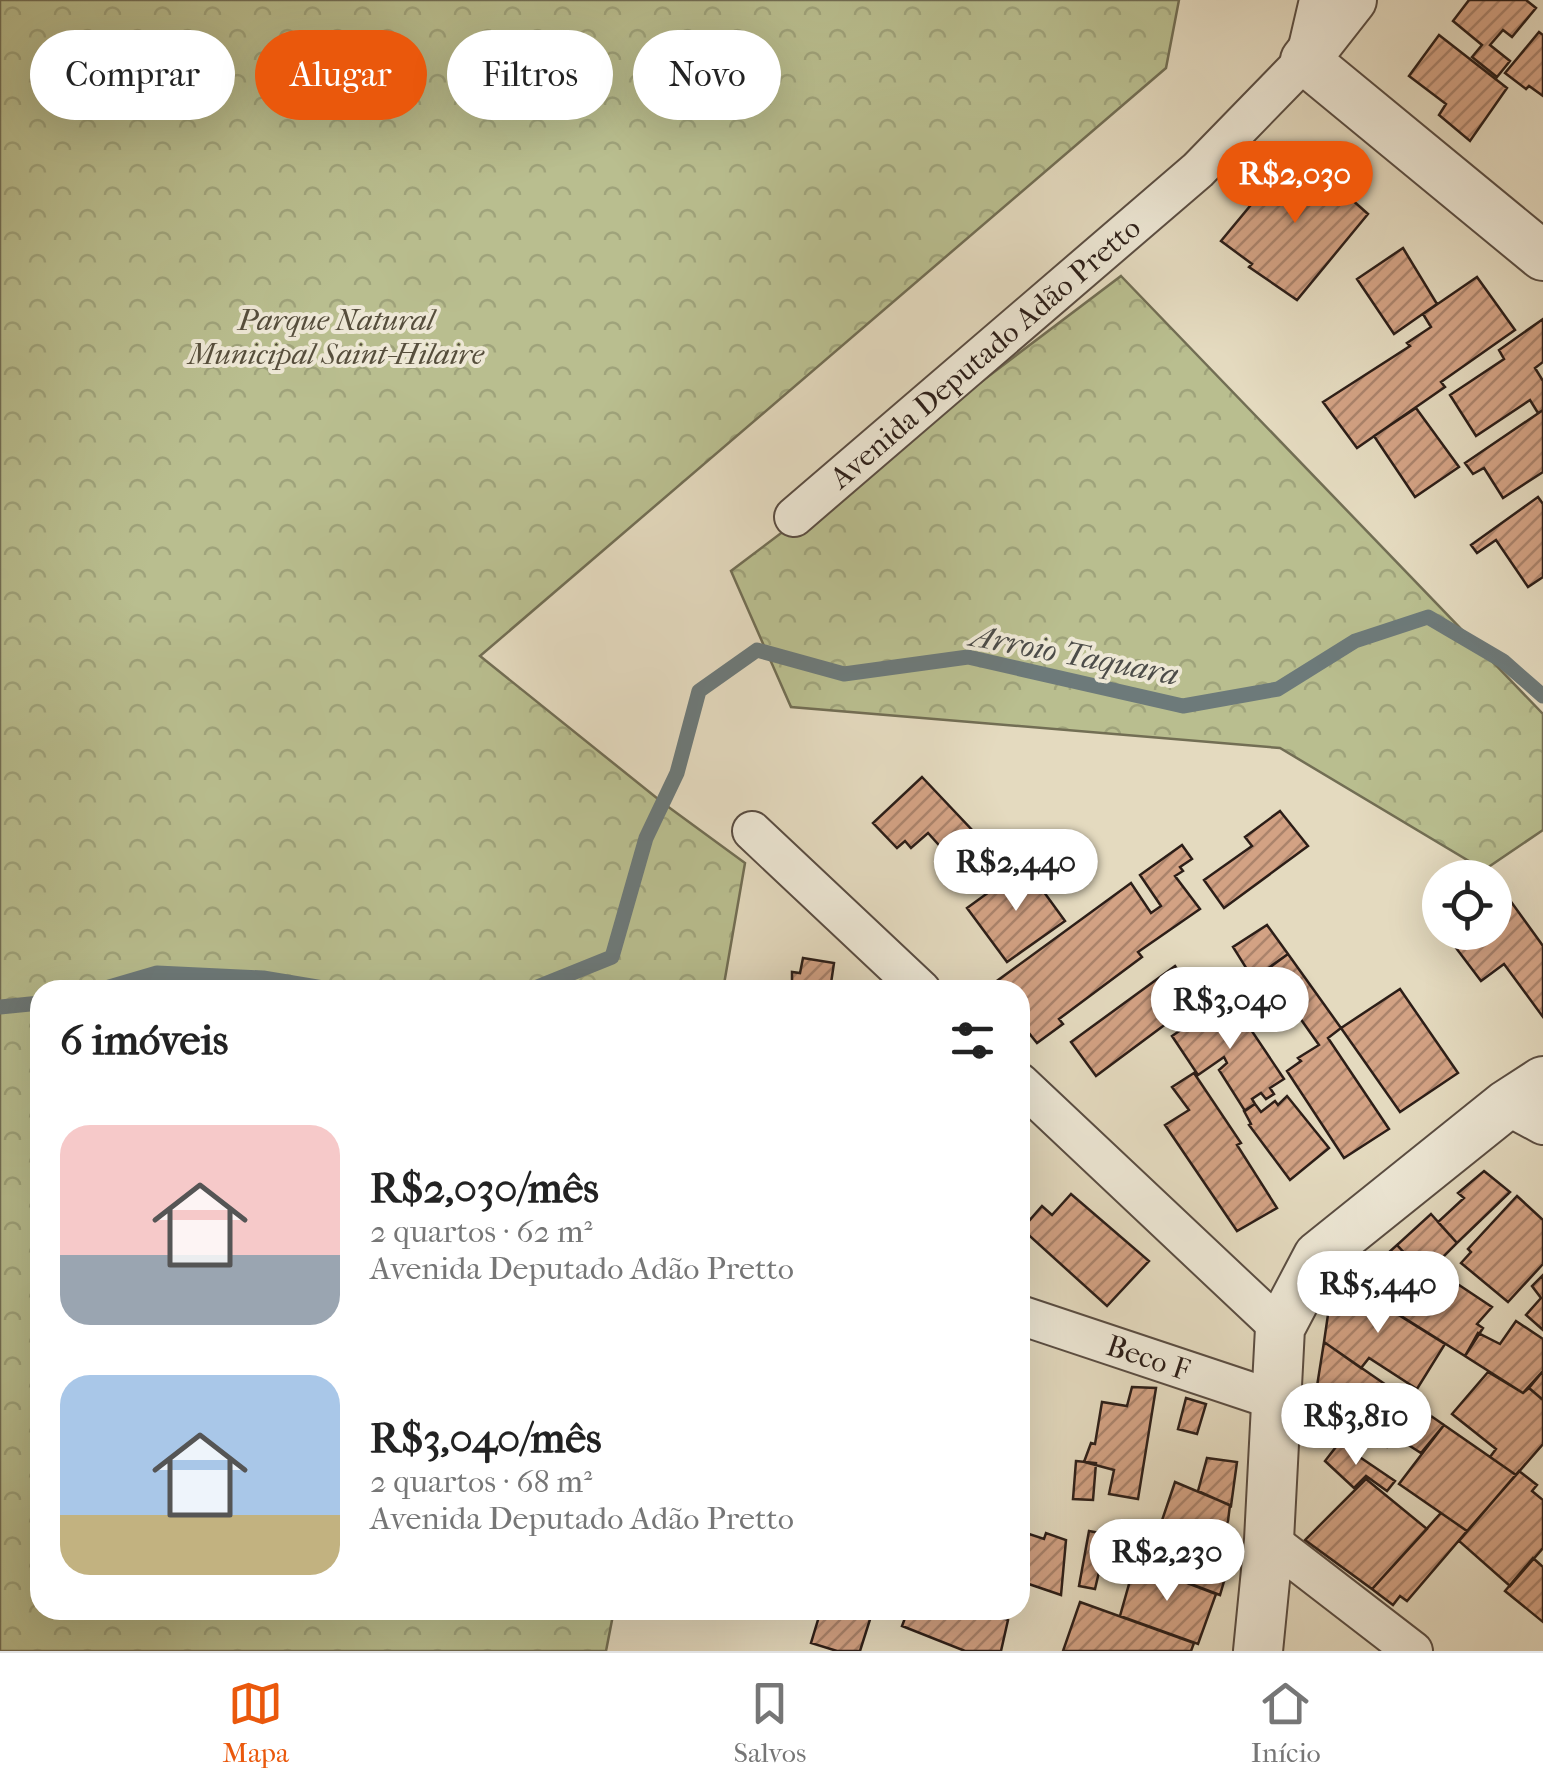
<!DOCTYPE html>
<html lang="pt">
<meta charset="utf-8">
<style>
body{margin:0;font-family:"IM FELL French Canon",serif;background:#f2f2f2;color:#222;height:100vh;display:flex;flex-direction:column;font-size:38px;white-space:nowrap}
*{box-sizing:border-box;margin:0}
p{font-size:32px;color:#767676}
.icon{flex:none;width:55px;height:55px;fill:none;stroke:currentColor;stroke-width:2;stroke-linecap:round;stroke-linejoin:round}
.map{position:relative;flex:1;overflow:hidden}
.sheet{position:absolute;left:30px;top:980px;width:1000px;height:640px;display:flex;flex-direction:column;background:#fff;border-radius:30px;box-shadow:0 10px 40px #0002}
.sheet>*{flex:none}
.guide{position:absolute;left:30px;top:30px;width:1000px;height:90px;display:flex;gap:20px}
.controls{position:absolute;left:1422px;top:860px;display:grid;gap:20px}
.controls a{display:grid;place-items:center;width:90px;height:90px;border-radius:50%;background:#fff;box-shadow:0 10px 40px #0002;font-size:50px}
.price{position:absolute;translate:-50% -85px;padding:0 22px;border-radius:35px;background:#fff;color:#222;font-size:32px;line-height:65px;filter:drop-shadow(0 2px 5px #0008)}
.price::after{content:'';position:absolute;left:50%;top:60px;width:30px;height:22px;margin-left:-15px;background:inherit;clip-path:polygon(0 0,100% 0,50% 100%)}
.price.current{background:#ea580c;color:#fff}
ul{padding:0;list-style:none}
li{display:flex;align-items:center;gap:30px;height:250px;padding:0 30px}
li span{display:grid;place-items:center;flex:none;width:280px;height:200px;border-radius:30px;color:#555}
li>.icon{margin-inline-start:auto}
span .icon{width:120px;height:120px;fill:#fffc;stroke-width:1}
li b{font-size:42px}
h2{display:flex;justify-content:space-between;align-items:center;height:120px;padding:0 30px;font-size:42px}
.pill{padding:0 35px;border-radius:45px;background:#fff;box-shadow:0 10px 40px #0002;font-size:35px;line-height:90px}
.pill.current{background:#ea580c;color:#fff}
.dock{display:flex;justify-content:space-around;align-items:center;height:140px;border-top:2px solid #e0e0e0;background:#fff;font-size:28px;color:#767676}
.dock a{display:grid;justify-items:center;gap:5px}
.dock .current{color:#ea580c}
.map>svg:first-child{display:block}
.park{fill:url(#park-crowns);stroke:#726e54;stroke-width:2.5}
.lines{fill:none;stroke-linecap:round;stroke-linejoin:round}
.stream{stroke:#6d7a7a;stroke-width:15}
.building{fill:url(#building-hatch);stroke:#2c1e18;stroke-width:2.5}
.minor-casing{stroke:#5a4d42;stroke-width:42}
.tertiary-casing{stroke:#5a4d42;stroke-width:52}
.minor{stroke:#ede7d5;stroke-width:38}
.tertiary{stroke:#ede7d5;stroke-width:48}
.labels{text-anchor:middle;dominant-baseline:central;stroke-width:8;stroke-linejoin:round;paint-order:stroke}
.park-label{font-size:30px;font-style:italic;fill:#564e3c;stroke:#ede7d5}
.street-label{font-size:30px;fill:#2c1e18;stroke:#ede7d5}
.water-label{font-size:32px;font-style:italic;fill:#4c4c49;stroke:#ede7d5}
</style>
<div class="map">
<svg width="1543" height="1651" viewBox="0 0 1543 1651">
<defs>
<pattern id="park-crowns" width="20" height="18" patternUnits="userSpaceOnUse" patternTransform="scale(2.5)"><rect width="20" height="18" fill="#b9be8f"/><path d="M2 6a3 3 0 1 1 6 0M12 15a3 3 0 1 1 6 0" fill="none" stroke="#9fa37b"/></pattern>
<pattern id="building-hatch" width="6" height="6" patternUnits="userSpaceOnUse" patternTransform="scale(2.5)"><rect width="6" height="6" fill="#d3a284"/><path d="M-1 1l2-2M0 6l6-6M5 7l2-2" fill="none" stroke="#ab836b"/></pattern>
</defs>
<rect width="100%" height="100%" fill="#e4dabf"/>
<filter id="stains"><feTurbulence type="fractalNoise" baseFrequency=".002" numOctaves="4"/><feColorMatrix values="0 0 0 0 .2 0 0 0 0 .09 0 0 0 0 .02 0 0 0 .5 -.17"/></filter>
<radialGradient id="worn" r=".72"><stop offset=".6" stop-color="#630" stop-opacity="0"/><stop offset="1" stop-color="#630" stop-opacity=".3"/></radialGradient>
<path class="park" d="M 0,0 L 1179,0 L 1166,68 L 480,656 L 663,803 L 745,863 L 723,990 L 40,990 L 40,1610 L 614,1610 L 606,1651 L 0,1651 Z
M 1121,276 L 1543,714 L 1543,830 L 1484,870 L 1280,748 L 791,707 L 731,571 Z"/>
<g class="lines">
<path class="stream" d="M 99,990 L 157,973 L 263,978 L 335,990
M 530,990 L 612,957 L 646,838 L 677,773 L 699,691 L 757,650 L 844,674 L 968,657 L 1183,706 L 1278,689 L 1355,641 L 1428,617 L 1503,661 L 1543,696
M 0,1007 L 40,1003"/>
</g>
<path class="building" d="M 1469,0 L 1526,0 L 1536,8 L 1512,37 L 1503,30 L 1490,45 L 1510,61 L 1497,77 L 1472,57 L 1482,45 L 1453,21 Z
M 1539,32 L 1543,35 L 1543,96 L 1529,86 L 1526,89 L 1505,73 Z
M 1439,35 L 1507,88 L 1470,141 L 1439,115 L 1446,104 L 1409,76 Z
M 1294,153 L 1328,176 L 1337,176 L 1343,182 L 1341,190 L 1368,214 L 1297,300 L 1249,267 L 1252,264 L 1221,241 Z
M 1403,248 L 1437,304 L 1394,334 L 1357,279 Z
M 1477,277 L 1515,330 L 1441,382 L 1445,387 L 1357,448 L 1323,402 L 1410,346 L 1407,343 L 1431,327 L 1423,314 Z
M 1543,319 L 1543,362 L 1535,368 L 1543,381 L 1543,410 L 1538,413 L 1530,400 L 1476,436 L 1450,395 L 1504,359 L 1499,350 Z
M 1416,408 L 1459,467 L 1415,497 L 1374,436 Z
M 1543,410 L 1543,472 L 1503,498 L 1484,468 L 1473,474 L 1465,463 Z
M 1538,497 L 1543,504 L 1543,577 L 1528,587 L 1496,540 L 1477,553 L 1471,545 Z
M 922,777 L 973,831 L 947,854 L 928,833 L 911,848 L 905,841 L 897,848 L 873,823 Z
M 1280,811 L 1308,846 L 1224,908 L 1204,880 L 1252,846 L 1245,837 Z
M 1182,845 L 1192,859 L 1180,867 L 1183,871 L 1175,876 L 1200,909 L 1138,952 L 1142,957 L 1059,1019 L 1063,1024 L 1037,1043 L 1020,1022 L 1020,990 L 994,990 L 990,986 L 1131,883 L 1151,913 L 1161,906 L 1140,875 Z
M 1025,866 L 1065,921 L 1007,962 L 967,908 Z
M 1496,881 L 1543,946 L 1543,1017 L 1504,964 L 1481,981 L 1444,932 L 1495,932 Z
M 1267,925 L 1288,954 L 1253,979 L 1233,947 Z
M 1288,954 L 1341,1028 L 1328,1038 L 1389,1129 L 1344,1158 L 1287,1071 L 1301,1061 L 1298,1058 L 1319,1045 L 1266,970 Z
M 803,958 L 834,963 L 830,990 L 798,990 L 798,987 L 792,986 L 792,972 L 800,973 Z
M 1175,966 L 1198,1000 L 1096,1076 L 1071,1042 Z
M 1400,989 L 1458,1073 L 1400,1112 L 1341,1028 Z
M 1229,997 L 1284,1079 L 1270,1088 L 1274,1094 L 1266,1099 L 1261,1093 L 1252,1099 L 1255,1104 L 1245,1111 L 1219,1070 L 1227,1063 L 1224,1057 L 1198,1075 L 1172,1036 Z
M 1194,1073 L 1241,1143 L 1237,1145 L 1277,1208 L 1237,1231 L 1165,1125 L 1189,1110 L 1172,1087 Z
M 1287,1096 L 1329,1148 L 1290,1180 L 1249,1125 L 1251,1124 L 1244,1111 L 1255,1104 L 1261,1112 L 1275,1101 L 1278,1105 Z
M 1484,1171 L 1510,1192 L 1457,1243 L 1438,1222 L 1464,1198 L 1458,1193 Z
M 1071,1194 L 1149,1261 L 1107,1306 L 1022,1229 L 1042,1206 L 1052,1215 Z
M 1517,1196 L 1543,1220 L 1543,1264 L 1508,1302 L 1461,1263 L 1471,1252 L 1468,1249 Z
M 1431,1214 L 1457,1243 L 1425,1275 L 1397,1245 Z
M 1397,1245 L 1425,1275 L 1390,1309 L 1341,1279 L 1368,1254 L 1377,1263 Z
M 1441,1273 L 1492,1307 L 1477,1324 L 1483,1328 L 1465,1356 L 1390,1309 L 1414,1285 L 1427,1294 Z
M 1543,1275 L 1543,1330 L 1526,1315 L 1541,1298 L 1532,1286 Z
M 1341,1279 L 1445,1344 L 1417,1389 L 1369,1358 L 1361,1368 L 1324,1342 L 1331,1294 Z
M 1516,1321 L 1543,1339 L 1543,1371 L 1523,1393 L 1465,1356 L 1478,1333 L 1500,1344 Z
M 1324,1342 L 1444,1425 L 1421,1453 L 1396,1437 L 1387,1447 L 1314,1405 Z
M 1543,1371 L 1543,1400 L 1529,1388 Z
M 1488,1372 L 1523,1393 L 1529,1388 L 1543,1400 L 1543,1444 L 1516,1475 L 1490,1457 L 1496,1449 L 1452,1414 Z
M 1132,1387 L 1156,1388 L 1138,1499 L 1109,1494 L 1114,1470 L 1084,1462 L 1091,1443 L 1095,1444 L 1102,1402 L 1127,1406 Z
M 1186,1398 L 1206,1404 L 1197,1434 L 1178,1429 Z
M 1444,1425 L 1516,1475 L 1467,1531 L 1399,1484 Z
M 1339,1443 L 1395,1481 L 1387,1491 L 1366,1476 L 1354,1488 L 1325,1461 Z
M 1207,1458 L 1237,1462 L 1231,1506 L 1198,1491 Z
M 1076,1461 L 1096,1463 L 1093,1500 L 1073,1499 Z
M 1519,1471 L 1537,1485 L 1532,1491 L 1543,1500 L 1543,1548 L 1510,1586 L 1459,1541 Z
M 1366,1479 L 1427,1529 L 1372,1589 L 1305,1540 Z
M 1175,1482 L 1230,1505 L 1228,1521 L 1211,1565 L 1154,1544 Z
M 1441,1513 L 1467,1531 L 1407,1601 L 1400,1596 L 1393,1605 L 1372,1589 Z
M 1020,1531 L 1044,1539 L 1046,1533 L 1066,1540 L 1061,1595 L 1020,1581 Z
M 1089,1531 L 1127,1538 L 1119,1575 L 1099,1572 L 1095,1589 L 1079,1586 Z
M 1173,1551 L 1227,1571 L 1220,1595 L 1164,1574 Z
M 1533,1558 L 1543,1567 L 1543,1622 L 1505,1591 Z
M 1135,1563 L 1216,1594 L 1198,1644 L 1120,1616 Z
M 1080,1602 L 1194,1643 L 1191,1651 L 1063,1651 Z
M 821,1610 L 873,1610 L 860,1651 L 837,1651 L 811,1643 Z
M 908,1610 L 1003,1610 L 1000,1617 L 1008,1620 L 1001,1651 L 965,1651 L 902,1626 Z"/>
<g class="lines">
<defs>
<g id="minor">
<path id="s1" d="M 794,517 L 1198,170 L 1305,60 L 1319,0"/>
<path d="M 752,831 L 921,990"/>
<path d="M 1020,1083 L 1280,1328"/>
<path d="M 1506,1105 L 1543,1125"/>
<path id="s2" d="M 1020,1315 L 1275,1400"/>
<path d="M 1269,1540 L 1413,1651"/>
</g>
<path id="tertiary" d="M 1352,0 L 1305,60 L 1543,256
M 1258,1651 L 1269,1540 L 1280,1328 L 1318,1256 L 1506,1105 L 1543,1081"/>
</defs>
<use href="#minor" class="minor-casing"/>
<use href="#tertiary" class="tertiary-casing"/>
<use href="#minor" class="minor"/>
<use href="#tertiary" class="tertiary"/>
</g>
<g class="labels">
<g class="park-label">
<text x="336" y="320">Parque Natural<tspan x="336" dy="34">Municipal Saint-Hilaire</tspan></text>
</g>
<g class="street-label">
<text stroke="none"><textPath href="#s1" startOffset="252">Avenida Deputado Adão Pretto</textPath></text>
<text stroke="none"><textPath href="#s2" startOffset="135">Beco F</textPath></text>
</g>
<g class="water-label">
<text transform="translate(1075 655) rotate(11)">Arroio Taquara</text>
</g>
</g>
<rect width="100%" height="100%" filter="url(#stains)"/>
<rect width="100%" height="100%" fill="url(#worn)"/>
</svg>
<div class="controls">
<a><svg class="icon" aria-label="locate" viewBox="0 0 24 24"><circle cx="12" cy="12" r="6"/><path d="M12 2v4M12 18v4M2 12h4M18 12h4"/></svg></a>
</div>
<b class="price current" style="left:1295px;top:226px">R$2,030</b>
<b class="price" style="left:1016px;top:914px">R$2,440</b>
<b class="price" style="left:1230px;top:1052px">R$3,040</b>
<b class="price" style="left:1378px;top:1336px">R$5,440</b>
<b class="price" style="left:1356px;top:1468px">R$3,810</b>
<b class="price" style="left:1167px;top:1604px">R$2,230</b>
<div class="guide">
<a class="pill">Comprar</a>
<a class="pill current">Alugar</a>
<a class="pill">Filtros</a>
<a class="pill">Novo</a>
</div>
<section class="sheet">
<h2>6 imóveis<svg class="icon" aria-label="filters" viewBox="0 0 24 24"><path d="M4 7h16M4 17h16"/><circle cx="9" cy="7" r="2"/><circle cx="15" cy="17" r="2"/></svg></h2>
<ul>
<li><span style="background:linear-gradient(#f6c9c9 65%,#9aa5b1 0)"><svg class="icon" aria-label="home" viewBox="0 0 24 24"><path d="M3 11l9-7 9 7M6 9v11h12V9"/></svg></span><div><b>R$2,030/mês</b><p>2 quartos · 62 m²</p><p>Avenida Deputado Adão Pretto</p></div></li>
<li><span style="background:linear-gradient(#a9c7e8 70%,#c2b280 0)"><svg class="icon" aria-label="home" viewBox="0 0 24 24"><path d="M3 11l9-7 9 7M6 9v11h12V9"/></svg></span><div><b>R$3,040/mês</b><p>2 quartos · 68 m²</p><p>Avenida Deputado Adão Pretto</p></div></li>
</ul>
</section>
</div>
<nav class="dock">
<a class="current"><svg class="icon" aria-label="map" viewBox="0 0 24 24"><path d="M3 6l6-2 6 2 6-2v14l-6 2-6-2-6 2zM9 4v14M15 6v14"/></svg>Mapa</a>
<a><svg class="icon" aria-label="saved" viewBox="0 0 24 24"><path d="M7 4h10v16l-5-4-5 4z"/></svg>Salvos</a>
<a><svg class="icon" aria-label="home" viewBox="0 0 24 24"><path d="M3 11l9-7 9 7M6 9v11h12V9"/></svg>Início</a>
</nav>
